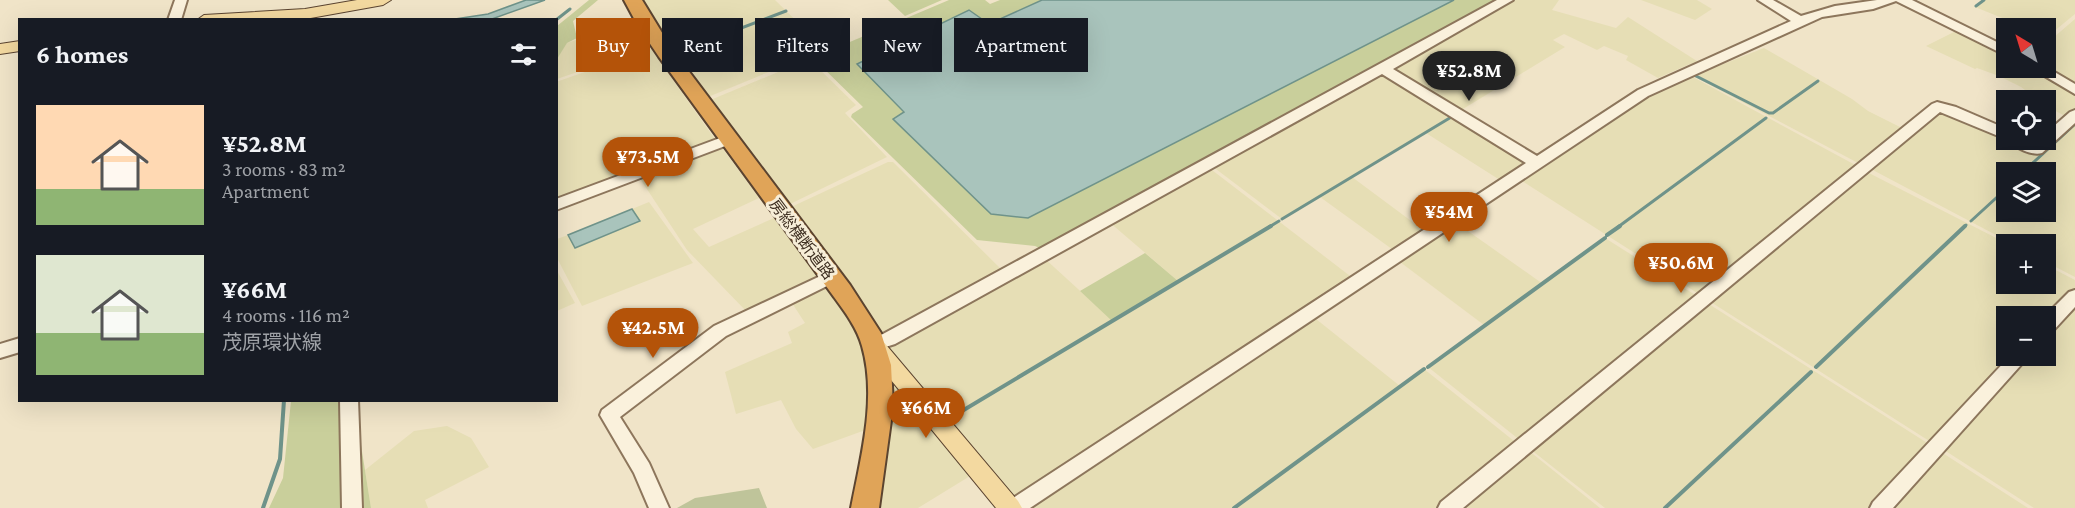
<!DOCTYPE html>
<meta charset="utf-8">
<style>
body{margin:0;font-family:"Crimson Pro","Noto Sans JP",serif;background:#242831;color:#f1f3f6;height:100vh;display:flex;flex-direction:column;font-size:22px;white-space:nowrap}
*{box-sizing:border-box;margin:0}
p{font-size:20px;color:#9ea1a6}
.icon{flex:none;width:33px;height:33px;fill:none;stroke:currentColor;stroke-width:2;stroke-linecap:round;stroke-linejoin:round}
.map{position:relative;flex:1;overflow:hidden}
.side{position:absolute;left:18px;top:18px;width:540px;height:384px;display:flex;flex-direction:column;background:#171b24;border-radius:0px;box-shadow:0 6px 24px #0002}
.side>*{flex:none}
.hud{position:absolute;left:576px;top:18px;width:570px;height:54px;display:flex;gap:12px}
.needle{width:39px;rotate:322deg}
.buttons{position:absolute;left:1996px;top:18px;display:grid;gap:12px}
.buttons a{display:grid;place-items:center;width:60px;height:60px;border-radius:0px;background:#171b24;box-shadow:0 6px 24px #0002;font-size:30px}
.price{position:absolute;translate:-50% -51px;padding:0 14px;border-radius:21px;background:#b45309;color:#fff;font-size:20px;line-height:39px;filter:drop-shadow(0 2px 3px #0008)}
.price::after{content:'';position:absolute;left:50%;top:36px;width:18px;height:14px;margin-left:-9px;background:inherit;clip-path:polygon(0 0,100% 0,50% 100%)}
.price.on{background:#222;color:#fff}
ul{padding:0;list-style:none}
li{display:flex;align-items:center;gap:18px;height:150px;padding:0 18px}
li span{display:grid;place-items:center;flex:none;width:168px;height:120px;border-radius:0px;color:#555}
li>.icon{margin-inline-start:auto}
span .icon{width:72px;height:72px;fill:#fffc;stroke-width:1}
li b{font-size:26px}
h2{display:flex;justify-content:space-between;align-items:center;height:72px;padding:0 18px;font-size:26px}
.chip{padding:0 21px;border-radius:0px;background:#171b24;box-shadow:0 6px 24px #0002;font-size:21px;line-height:54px}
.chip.on{background:#b45309;color:#fff}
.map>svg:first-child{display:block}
.farmland{fill:#e6deb5;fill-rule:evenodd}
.green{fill:#c9cf9b}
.cemetery{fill:#bfc49a}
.water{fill:#a9c4bc;stroke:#6f938a;stroke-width:1.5}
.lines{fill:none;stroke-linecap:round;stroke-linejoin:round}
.stream-far1{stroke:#6f938a;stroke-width:3}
.stream{stroke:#6f938a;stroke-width:4}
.minor-casing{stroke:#8d765c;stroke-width:4}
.major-casing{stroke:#5b4430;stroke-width:2}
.highway-casing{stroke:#5b4430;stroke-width:4}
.minor{fill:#faf1dc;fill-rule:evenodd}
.major{fill:#f3d9a0;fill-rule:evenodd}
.highway{fill:#e0a458;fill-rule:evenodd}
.labels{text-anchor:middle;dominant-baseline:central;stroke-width:6;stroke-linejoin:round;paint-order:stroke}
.street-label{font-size:16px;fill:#3d2e20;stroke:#f7eed8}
</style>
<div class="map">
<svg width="2075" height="508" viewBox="0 0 2075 508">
<rect width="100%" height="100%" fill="#f0e4c8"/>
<path class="farmland" d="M 639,0 L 775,0 L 823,47 L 822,50 L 708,97 L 673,55 Z
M 1511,0 L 1559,0 L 1552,10 L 1616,28 L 1628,17 L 1700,63 L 1690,64 L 1658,78 L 1626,60 L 1628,56 L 1604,46 L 1597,50 L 1564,34 L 1553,40 L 1565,47 L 1458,112 L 1386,68 Z
M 1641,0 L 1697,0 L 1712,9 L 1695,20 Z
M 1984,0 L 2075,0 L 2075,14 L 2047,37 L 2046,28 L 2027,28 L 1975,7 Z
M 2075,19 L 2075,86 L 2046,68 L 2046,44 Z
M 634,21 L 650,47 L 557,79 L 556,59 L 567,43 Z
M 1958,30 L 2007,54 L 2007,68 L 2034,68 L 2059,80 L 2075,93 L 2075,110 L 2067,117 L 2046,106 L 2046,100 L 2039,100 L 2021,87 L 1999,76 L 1977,68 L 1975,69 L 1926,46 Z
M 1764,48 L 1852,99 L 1868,111 L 1906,130 L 1860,164 L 1693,76 Z
M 651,49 L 717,142 L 557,203 L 556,82 Z
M 807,60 L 812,62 L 856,105 L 845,113 L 887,157 L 788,205 L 708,101 Z
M 1383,70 L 1533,162 L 1503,182 L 1426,133 L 1352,177 L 1426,232 L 1396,252 L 1320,197 L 1282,219 L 1212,166 Z
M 1691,76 L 1859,167 L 1702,296 L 1522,181 L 1641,101 Z
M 1938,110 L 2039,152 L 2075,119 L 2075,277 L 2046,262 L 2046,244 L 2013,244 L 1869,168 ZM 2007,172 L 2046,172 L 2046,212 L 2007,212 Z
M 720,145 L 759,198 L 693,229 L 709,247 L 774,218 L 820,280 L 746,311 L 687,250 L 639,177 Z
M 888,162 L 893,162 L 1004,272 L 887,337 L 875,335 L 789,208 Z
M 1208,167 L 1354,279 L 1013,503 L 882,346 L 1043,257 L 1113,321 L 1178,281 L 1108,221 Z
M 1863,170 L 2008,244 L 2007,284 L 2046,284 L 2046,265 L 2075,280 L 2075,292 L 2046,316 L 2007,316 L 2007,356 L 2016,356 L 1934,444 L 1706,299 Z
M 649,202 L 693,263 L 582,306 L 557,258 L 557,239 L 568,235 L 576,248 L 640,221 L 632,209 Z
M 1458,224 L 1543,284 L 1605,238 L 1700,298 L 1521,441 L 1428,367 L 1484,325 L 1400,262 Z
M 556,269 L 575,303 L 557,311 L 556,311 Z
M 828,283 L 854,320 L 865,348 L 872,382 L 871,428 L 813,449 L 796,429 L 781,400 L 736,414 L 725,372 L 792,343 L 788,332 L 805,323 L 790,300 Z
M 1704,301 L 1932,446 L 1874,508 L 1605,508 L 1530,449 Z
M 2075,302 L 2075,508 L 2034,508 L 1941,448 L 2026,356 L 2046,356 L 2046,333 Z
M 1316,319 L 1400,386 L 1424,369 L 1514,441 L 1516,448 L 1442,508 L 1028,508 Z
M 885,365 L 975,473 L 918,508 L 872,508 Z
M 447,426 L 471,438 L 489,467 L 425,500 L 428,508 L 371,508 L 365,470 L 414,431 Z
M 1528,450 L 1600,508 L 1453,508 Z
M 1938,450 L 2028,508 L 1885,508 Z"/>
<path class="green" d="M 589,0 L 598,0 L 573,21 L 577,38 L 567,43 L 557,59 L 557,26 Z
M 888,0 L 942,0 L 905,16 Z
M 949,0 L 985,0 L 990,4 L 1000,0 L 1502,0 L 1044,250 L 1035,246 L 977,240 L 851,117 L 852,114 L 863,107 L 816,61 L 838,47 Z
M 1145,253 L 1178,281 L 1112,321 L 1080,291 Z
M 291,401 L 354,401 L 371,508 L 269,508 L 283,478 Z"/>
<path class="cemetery" d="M 759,488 L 767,508 L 677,508 L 695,498 Z"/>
<path class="water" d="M 526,0 L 545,0 L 492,19 L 455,19 L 488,14 Z
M 1042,0 L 1454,0 L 1028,218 L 991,214 L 893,119 L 904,112 L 857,64 L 969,10 L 989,24 Z
M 632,209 L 640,221 L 575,248 L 568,235 Z"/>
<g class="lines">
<path class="stream-far1" d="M 1976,6 L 1984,0
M 556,20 L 570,9
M 673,54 L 786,11
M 1696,76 L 1769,113 L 1773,113 L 1818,81
M 2023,172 L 2075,124
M 1282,219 L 1453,116
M 1971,221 L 2007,188
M 1269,227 L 1279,221
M 1618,227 L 1766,118
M 1964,227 L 1966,225"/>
<path class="stream" d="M 1607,235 L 1620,226
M 1428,367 L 1605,238
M 1816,367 L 1965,226
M 947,420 L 1271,226
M 263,508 L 280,459 L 284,400
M 1234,508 L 1424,369
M 1665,508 L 1811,372"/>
<defs>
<path id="minor" d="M 175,0 L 187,0 L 181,20 L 168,20 Z
M 1497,0 L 1513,0 L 1393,69 L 1537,156 L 1638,90 L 1791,21 L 1758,0 L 1773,0 L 1801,16 L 1835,6 L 1877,0 L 1912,0 L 2007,47 L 2007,56 L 1896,1 L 1873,9 L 1822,17 L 1648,96 L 1030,508 L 1004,508 L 1007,502 L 1526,163 L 1382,74 L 895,344 L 873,351 L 867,349 L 864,344 L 867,339 L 883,334 Z
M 2046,67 L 2075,84 L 2075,94 L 2031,68 Z
M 1937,102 L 1956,107 L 2007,129 L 2008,140 L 1940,112 L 1463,508 L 1438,508 L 1441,502 L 1932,104 Z
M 2075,110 L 2075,123 L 2042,153 C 2032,156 2015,148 2009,140 L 2027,140 L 2035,143 L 2039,140 L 2046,140 L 2046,133 L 2070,112 Z
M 728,135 L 733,137 L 735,140 L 733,143 L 556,210 L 556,199 Z
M 831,271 L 837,273 L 839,277 L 837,281 L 726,336 L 620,417 L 649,463 L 669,508 L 649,508 L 634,473 L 600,415 L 602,410 L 714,326 Z
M 2075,290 L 2075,307 L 2052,332 L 2046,334 L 2045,316 L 2069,292 Z
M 20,338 L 20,352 L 0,358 L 0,344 Z
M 2010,356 L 2029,356 L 1893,508 L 1870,508 L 1873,502 Z
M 340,400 L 358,400 L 362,508 L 342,508 Z"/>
<path id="major" d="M 357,0 L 391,0 L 383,5 L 305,19 L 197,20 L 204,15 L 305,9 Z
M 20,41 L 20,51 L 0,54 L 0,44 Z
M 875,338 L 882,340 L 1018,501 L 1022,508 L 996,508 L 868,352 L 864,346 L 868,340 Z"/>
<path id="highway" d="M 624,0 L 642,0 L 672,49 L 850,285 L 881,333 L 891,365 L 893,406 L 879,508 L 851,508 C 861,456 877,398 862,346 C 857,328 845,312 834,297 L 659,57 L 638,26 Z"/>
</defs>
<use href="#minor" class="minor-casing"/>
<use href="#major" class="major-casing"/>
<use href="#highway" class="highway-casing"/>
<use href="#minor" class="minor"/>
<use href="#major" class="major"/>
<use href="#highway" class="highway"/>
</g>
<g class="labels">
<g class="street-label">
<text transform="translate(802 239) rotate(53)">房総横断道路</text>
</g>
</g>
</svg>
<div class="buttons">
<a><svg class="needle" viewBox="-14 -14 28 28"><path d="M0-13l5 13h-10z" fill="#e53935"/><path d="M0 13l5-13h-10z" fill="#9ea1a6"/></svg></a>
<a><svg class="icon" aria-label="locate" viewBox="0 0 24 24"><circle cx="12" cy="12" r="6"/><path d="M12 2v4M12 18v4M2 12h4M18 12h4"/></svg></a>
<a><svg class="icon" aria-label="layers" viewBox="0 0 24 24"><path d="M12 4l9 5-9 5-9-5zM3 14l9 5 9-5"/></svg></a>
<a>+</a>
<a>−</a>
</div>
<b class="price on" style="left:1469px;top:102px">¥52.8M</b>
<b class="price" style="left:648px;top:188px">¥73.5M</b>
<b class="price" style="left:1449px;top:243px">¥54M</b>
<b class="price" style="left:1681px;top:294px">¥50.6M</b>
<b class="price" style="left:653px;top:359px">¥42.5M</b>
<b class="price" style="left:926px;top:439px">¥66M</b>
<div class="hud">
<a class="chip on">Buy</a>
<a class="chip">Rent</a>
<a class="chip">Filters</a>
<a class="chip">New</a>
<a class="chip">Apartment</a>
</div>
<section class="side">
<h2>6 homes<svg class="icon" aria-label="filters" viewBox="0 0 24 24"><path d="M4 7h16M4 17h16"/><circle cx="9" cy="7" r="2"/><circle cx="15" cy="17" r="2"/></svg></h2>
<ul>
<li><span style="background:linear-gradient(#ffd9b3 70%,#8fb573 0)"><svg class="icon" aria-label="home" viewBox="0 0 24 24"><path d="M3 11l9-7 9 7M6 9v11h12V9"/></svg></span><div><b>¥52.8M</b><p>3 rooms · 83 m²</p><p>Apartment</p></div></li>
<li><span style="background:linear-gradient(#dfe7d0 65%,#8fb573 0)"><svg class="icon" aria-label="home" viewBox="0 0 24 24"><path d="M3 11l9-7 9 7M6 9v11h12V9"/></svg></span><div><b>¥66M</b><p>4 rooms · 116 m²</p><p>茂原環状線</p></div></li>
</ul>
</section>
</div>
